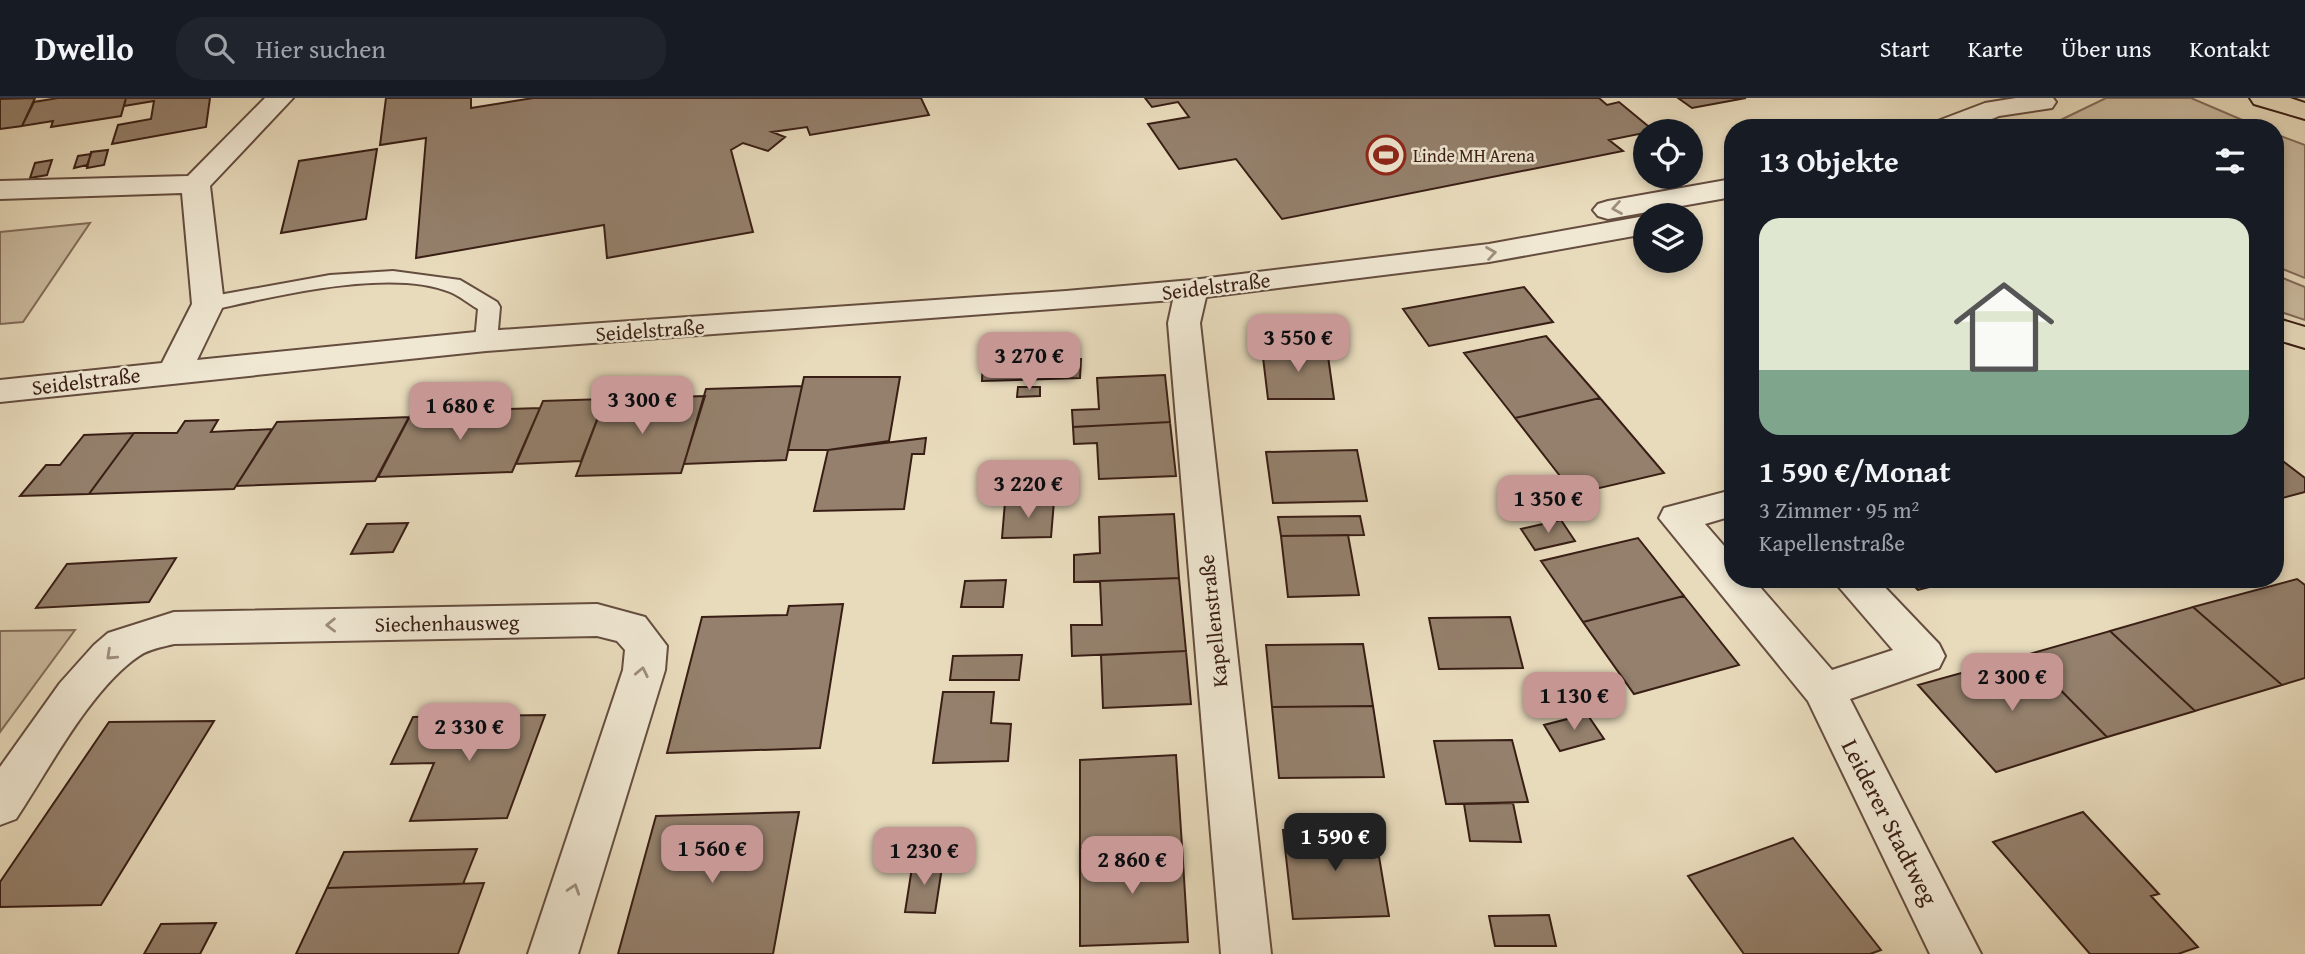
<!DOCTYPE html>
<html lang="de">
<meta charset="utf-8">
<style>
body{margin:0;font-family:"Gentium Book Plus",serif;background:#20242c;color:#f1f3f6;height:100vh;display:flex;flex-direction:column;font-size:26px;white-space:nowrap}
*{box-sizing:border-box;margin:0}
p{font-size:23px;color:#9ea1a6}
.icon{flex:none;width:38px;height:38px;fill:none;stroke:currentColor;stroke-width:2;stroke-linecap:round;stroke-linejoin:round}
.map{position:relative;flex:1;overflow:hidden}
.side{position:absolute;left:1724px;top:21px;width:560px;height:469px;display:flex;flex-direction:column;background:#171b24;border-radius:28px;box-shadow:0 4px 10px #0003}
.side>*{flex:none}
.fabs{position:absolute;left:1633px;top:21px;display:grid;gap:14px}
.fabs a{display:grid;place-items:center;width:70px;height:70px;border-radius:50%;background:#171b24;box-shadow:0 4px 10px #0003;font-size:35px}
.price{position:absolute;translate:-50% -60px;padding:0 16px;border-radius:14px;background:#c59692;color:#111;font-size:23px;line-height:46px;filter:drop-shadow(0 2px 4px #0008)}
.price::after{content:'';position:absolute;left:50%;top:42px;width:21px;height:16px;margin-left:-10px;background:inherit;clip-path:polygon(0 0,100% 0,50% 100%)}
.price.current{background:#222;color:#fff}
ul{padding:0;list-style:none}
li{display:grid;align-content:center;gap:14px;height:371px;padding:0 35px}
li+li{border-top:2px solid #363941}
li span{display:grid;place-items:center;height:217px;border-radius:21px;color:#555}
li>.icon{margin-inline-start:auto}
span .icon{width:126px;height:126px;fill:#fffc;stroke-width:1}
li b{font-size:30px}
h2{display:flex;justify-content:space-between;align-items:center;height:84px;padding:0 35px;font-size:30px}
header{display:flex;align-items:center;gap:42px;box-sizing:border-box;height:98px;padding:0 35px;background:#171b24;border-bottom:2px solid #363941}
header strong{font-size:33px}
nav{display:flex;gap:38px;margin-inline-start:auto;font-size:24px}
.search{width:490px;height:63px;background:#20242c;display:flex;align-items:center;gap:18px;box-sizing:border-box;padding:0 24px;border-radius:28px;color:#9ea1a6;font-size:26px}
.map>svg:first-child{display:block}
.green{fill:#cabba0;stroke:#826c5a;stroke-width:2}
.building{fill:#94806c;stroke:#391e15;stroke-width:2}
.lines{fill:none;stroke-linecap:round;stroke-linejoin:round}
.service-casing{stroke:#654d3f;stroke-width:4}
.minor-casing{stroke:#654d3f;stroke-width:4}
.trunk-casing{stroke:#391e15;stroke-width:4}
.service{fill:#f0e8d3;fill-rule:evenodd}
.minor{fill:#f0e8d3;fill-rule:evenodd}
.trunk{fill:#e8dbbc;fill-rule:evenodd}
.oneway{stroke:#9e8d7e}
.labels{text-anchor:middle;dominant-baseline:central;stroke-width:5;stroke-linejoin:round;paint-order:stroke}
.far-poi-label{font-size:18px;fill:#391e15;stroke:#f0e8d3;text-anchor:start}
.street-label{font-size:21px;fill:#391e15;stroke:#f0e8d3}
.near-street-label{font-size:24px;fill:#391e15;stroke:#f0e8d3}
</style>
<header>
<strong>Dwello</strong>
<div class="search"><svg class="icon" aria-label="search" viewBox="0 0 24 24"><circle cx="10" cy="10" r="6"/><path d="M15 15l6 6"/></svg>Hier suchen</div>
<nav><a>Start</a><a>Karte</a><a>Über uns</a><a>Kontakt</a></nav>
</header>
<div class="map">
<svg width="2305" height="856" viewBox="0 0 2305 856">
<rect width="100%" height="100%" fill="#e8dbbc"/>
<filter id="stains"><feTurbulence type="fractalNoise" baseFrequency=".00286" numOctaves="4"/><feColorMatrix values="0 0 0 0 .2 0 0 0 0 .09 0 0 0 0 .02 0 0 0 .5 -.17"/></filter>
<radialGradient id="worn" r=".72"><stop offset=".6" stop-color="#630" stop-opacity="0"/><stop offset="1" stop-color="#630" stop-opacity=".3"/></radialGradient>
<path class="green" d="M 2106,0 L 2191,0 L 2261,30 L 2044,30 Z
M 2275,36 L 2305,47 L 2305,180 L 2275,168 Z
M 90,125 L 23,224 L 0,226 L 0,134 Z
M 2275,177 L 2305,189 L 2305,222 L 2275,212 Z
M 75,532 L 0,634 L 0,533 Z"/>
<path class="building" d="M 35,0 L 22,28 L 0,31 L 0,1 Z
M 58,0 L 126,0 L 121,18 L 51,29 L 53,23 L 22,28 L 34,4 Z
M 126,0 L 210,0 L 206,29 L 112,46 L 118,27 L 151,21 L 154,3 L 124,8 Z
M 386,0 L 471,0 L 471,10 L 533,0 L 921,0 L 929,17 L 810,37 L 807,29 L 772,34 L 785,39 L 768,53 L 743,45 L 731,52 L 753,134 L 607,160 L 604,127 L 416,160 L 426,40 L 380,47 Z
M 1145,0 L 1599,0 L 1607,7 L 1619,4 L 1654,33 L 1609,42 L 1623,53 L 1282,121 L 1236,61 L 1179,71 L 1148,26 L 1189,19 L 1178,4 L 1152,9 Z
M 1678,0 L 1746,0 L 1692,10 Z
M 377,51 L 366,121 L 281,135 L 299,63 Z
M 108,52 L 104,67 L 87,70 L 91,54 Z
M 91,56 L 87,67 L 74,70 L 78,58 Z
M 52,62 L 47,77 L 30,80 L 35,65 Z
M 1524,189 L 1553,224 L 1429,248 L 1403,211 Z
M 1546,238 L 1600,300 L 1515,320 L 1464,255 Z
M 1262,251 L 1327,251 L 1334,301 L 1268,301 Z
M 1081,261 L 1080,280 L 982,283 L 983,263 Z
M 1165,277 L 1170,324 L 1073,329 L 1072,312 L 1099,311 L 1097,280 Z
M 804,279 L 900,279 L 889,343 L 828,352 L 788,352 Z
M 802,288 L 786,362 L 684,366 L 706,291 Z
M 1018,289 L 1040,289 L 1040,298 L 1017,299 Z
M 705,298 L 681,375 L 576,378 L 605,301 Z
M 1600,300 L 1664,375 L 1574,396 L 1515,320 Z
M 605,301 L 581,363 L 516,366 L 543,303 Z
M 540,310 L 512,374 L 378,379 L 412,314 Z
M 409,319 L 375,383 L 236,388 L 277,324 Z
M 218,322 L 211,334 L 272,331 L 234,391 L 89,396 L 134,335 L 177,335 L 185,323 Z
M 1170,324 L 1176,378 L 1099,381 L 1097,345 L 1074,346 L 1073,329 Z
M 134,335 L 89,396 L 20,398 L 46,367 L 60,367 L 84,337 Z
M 926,340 L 924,356 L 912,356 L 904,411 L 814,413 L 828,352 Z
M 1357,352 L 1367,403 L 1273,405 L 1266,354 Z
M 2275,357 L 2305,380 L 2305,394 L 2275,402 Z
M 1054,403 L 1051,439 L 1002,440 L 1005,404 Z
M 1174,416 L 1179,480 L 1074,484 L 1074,457 L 1100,455 L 1099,419 Z
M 1360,418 L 1364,437 L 1281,438 L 1278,419 Z
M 1561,422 L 1575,443 L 1535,452 L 1521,431 Z
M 408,425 L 393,454 L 351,456 L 367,426 Z
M 1348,437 L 1359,497 L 1288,499 L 1281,438 Z
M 1638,440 L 1684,498 L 1583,524 L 1541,463 Z
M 176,460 L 149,504 L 36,510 L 67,466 Z
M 1179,480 L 1186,553 L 1072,558 L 1071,527 L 1102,527 L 1100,483 Z
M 1907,481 L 1961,481 L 1918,492 Z
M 2297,481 L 2305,487 L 2305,580 L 2282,587 L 2193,509 Z
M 1006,482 L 1003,509 L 961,509 L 965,483 Z
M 1684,498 L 1739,567 L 1634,596 L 1583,524 Z
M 843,506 L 820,650 L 667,655 L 702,519 L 787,517 L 789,508 Z
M 2193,509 L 2282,587 L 2195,613 L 2110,533 Z
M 1510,519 L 1523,570 L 1439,571 L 1429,520 Z
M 2110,533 L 2195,613 L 2107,639 L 2026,557 Z
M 1363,546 L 1373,608 L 1272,609 L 1266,547 Z
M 1186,553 L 1191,606 L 1103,610 L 1101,557 Z
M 1022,557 L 1019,582 L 950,582 L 953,558 Z
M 2026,557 L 2107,639 L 1996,674 L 1918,587 Z
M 943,594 L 994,594 L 991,625 L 1011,626 L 1008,663 L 933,665 Z
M 1373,608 L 1384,679 L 1279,680 L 1272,609 Z
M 1587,616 L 1604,641 L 1560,653 L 1544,627 Z
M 545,617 L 507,720 L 410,723 L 434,665 L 391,666 L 413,619 Z
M 214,623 L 101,807 L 0,809 L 0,784 L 109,624 Z
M 1512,642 L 1528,704 L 1446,706 L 1434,643 Z
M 1176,657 L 1182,748 L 1080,750 L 1080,662 Z
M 1513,705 L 1521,744 L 1470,743 L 1464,706 Z
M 799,714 L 773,856 L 618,856 L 656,718 Z
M 2083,714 L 2159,796 L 2151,798 L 2198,849 L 2178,856 L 2090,856 L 1993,744 Z
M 1374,729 L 1389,818 L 1293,821 L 1283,732 Z
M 1793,740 L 1881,852 L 1870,856 L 1744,856 L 1688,778 Z
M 1182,748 L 1188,844 L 1080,848 L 1080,750 Z
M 477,751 L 463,786 L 327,790 L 344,754 Z
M 913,763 L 943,763 L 935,815 L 905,814 Z
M 484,785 L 458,856 L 296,856 L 327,790 Z
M 1549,817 L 1556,848 L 1495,848 L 1489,818 Z
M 216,825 L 200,856 L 144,856 L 161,826 Z"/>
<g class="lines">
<defs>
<path id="service" d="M 393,173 L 460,182 L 497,204 L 500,209 L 497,243 L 494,248 L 478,248 L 475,243 L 478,211 C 469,206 460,198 450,194 C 390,169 271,199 208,213 L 197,206 L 208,199 L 330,177 Z"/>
<path id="minor" d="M 265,0 L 293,0 L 210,88 L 224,206 L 197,262 L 486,233 L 1066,193 L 1192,182 L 1489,146 L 1645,118 L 1645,136 L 1489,164 L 1206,199 L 1200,225 L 1271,856 L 1221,856 L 1168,225 L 1173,202 L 486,253 L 0,304 L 0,282 L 162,265 L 192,206 L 182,95 L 0,101 L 0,83 L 188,78 Z
M 2016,0 L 2053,0 L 2056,4 L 2052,10 L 1999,18 L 1970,30 L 1932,30 L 1935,24 L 1985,5 Z
M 1732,81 L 1732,99 L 1608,121 L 1598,118 L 1593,112 L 1598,106 L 1608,103 Z
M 1732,392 L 1732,418 L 1705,426 L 1732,457 L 1732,481 L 1753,481 L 1832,572 L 1893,552 L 1832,481 L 1877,481 L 1939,546 L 1945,558 L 1939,570 L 1850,601 L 1981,856 L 1930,856 L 1808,603 L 1659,420 L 1664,410 Z
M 597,506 L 645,519 L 667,548 L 665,572 L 578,856 L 528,856 L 623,572 L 625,552 L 617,543 L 597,538 L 174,546 C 162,549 149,551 139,558 C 91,590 48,673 16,721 L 0,727 L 0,669 L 60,585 L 94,547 L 108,535 L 174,514 Z"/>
<path id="trunk" d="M 2250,0 L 2290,0 L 2305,5 L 2305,21 L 2254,6 Z
M 2275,220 L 2305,229 L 2305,250 L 2275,241 Z"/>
</defs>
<use href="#service" class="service-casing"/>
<use href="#minor" class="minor-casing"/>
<use href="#trunk" class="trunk-casing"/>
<use href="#service" class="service"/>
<use href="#minor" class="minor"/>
<use href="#trunk" class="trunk"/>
</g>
<defs><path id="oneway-chevron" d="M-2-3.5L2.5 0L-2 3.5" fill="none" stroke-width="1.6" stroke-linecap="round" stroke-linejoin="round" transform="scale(1.75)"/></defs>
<g class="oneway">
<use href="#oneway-chevron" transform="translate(1617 110) rotate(171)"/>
<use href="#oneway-chevron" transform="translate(1491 155) rotate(-9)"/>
<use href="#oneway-chevron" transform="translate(331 527) rotate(179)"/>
<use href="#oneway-chevron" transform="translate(111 557) rotate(137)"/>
<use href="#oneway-chevron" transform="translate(642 574) rotate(-78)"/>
<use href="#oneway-chevron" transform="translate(574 791) rotate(-72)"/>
</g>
<defs>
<symbol id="stadium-ring" viewBox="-11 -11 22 22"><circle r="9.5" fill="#f0e8d3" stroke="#8f2418" stroke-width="1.5"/><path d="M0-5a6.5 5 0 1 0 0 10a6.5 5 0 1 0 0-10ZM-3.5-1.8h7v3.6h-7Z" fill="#8f2418"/></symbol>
</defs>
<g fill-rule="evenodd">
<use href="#stadium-ring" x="1364" y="35" width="44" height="44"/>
</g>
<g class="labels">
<g class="far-poi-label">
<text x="1413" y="57">Linde MH Arena</text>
</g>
<g class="street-label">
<text transform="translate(1216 188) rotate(-7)">Seidelstraße</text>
<text transform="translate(650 232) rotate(-4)">Seidelstraße</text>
<text transform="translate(86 283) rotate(-7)">Seidelstraße</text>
<text transform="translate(1213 523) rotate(-96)">Kapellenstraße</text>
<text transform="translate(447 525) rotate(-1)">Siechenhausweg</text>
</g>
<g class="near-street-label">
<text transform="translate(1890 724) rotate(63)">Leiderer Stadtweg</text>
</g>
</g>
<rect width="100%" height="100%" filter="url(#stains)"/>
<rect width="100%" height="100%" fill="url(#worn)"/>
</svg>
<div class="fabs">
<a><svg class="icon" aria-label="locate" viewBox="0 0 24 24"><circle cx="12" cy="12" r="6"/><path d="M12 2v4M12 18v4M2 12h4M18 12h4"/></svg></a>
<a><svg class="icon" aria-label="layers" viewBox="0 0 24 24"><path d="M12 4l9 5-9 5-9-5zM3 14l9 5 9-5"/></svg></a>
</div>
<b class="price" style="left:1298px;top:276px">3 550 €</b>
<b class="price" style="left:1029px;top:294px">3 270 €</b>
<b class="price" style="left:642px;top:338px">3 300 €</b>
<b class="price" style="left:460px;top:344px">1 680 €</b>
<b class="price" style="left:1028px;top:422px">3 220 €</b>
<b class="price" style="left:1548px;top:437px">1 350 €</b>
<b class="price" style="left:2012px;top:615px">2 300 €</b>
<b class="price" style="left:1574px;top:634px">1 130 €</b>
<b class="price" style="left:469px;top:665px">2 330 €</b>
<b class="price current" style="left:1335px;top:775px">1 590 €</b>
<b class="price" style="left:712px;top:787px">1 560 €</b>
<b class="price" style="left:924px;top:789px">1 230 €</b>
<b class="price" style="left:1132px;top:798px">2 860 €</b>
<section class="side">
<h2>13 Objekte<svg class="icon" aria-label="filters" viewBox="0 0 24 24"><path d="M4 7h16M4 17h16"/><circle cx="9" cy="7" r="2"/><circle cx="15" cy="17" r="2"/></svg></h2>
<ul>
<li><span style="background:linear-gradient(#dfe7d0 70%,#7fa58c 0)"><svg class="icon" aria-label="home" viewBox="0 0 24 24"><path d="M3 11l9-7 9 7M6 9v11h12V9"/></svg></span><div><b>1 590 €/Monat</b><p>3 Zimmer · 95 m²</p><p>Kapellenstraße</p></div></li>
</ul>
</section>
</div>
